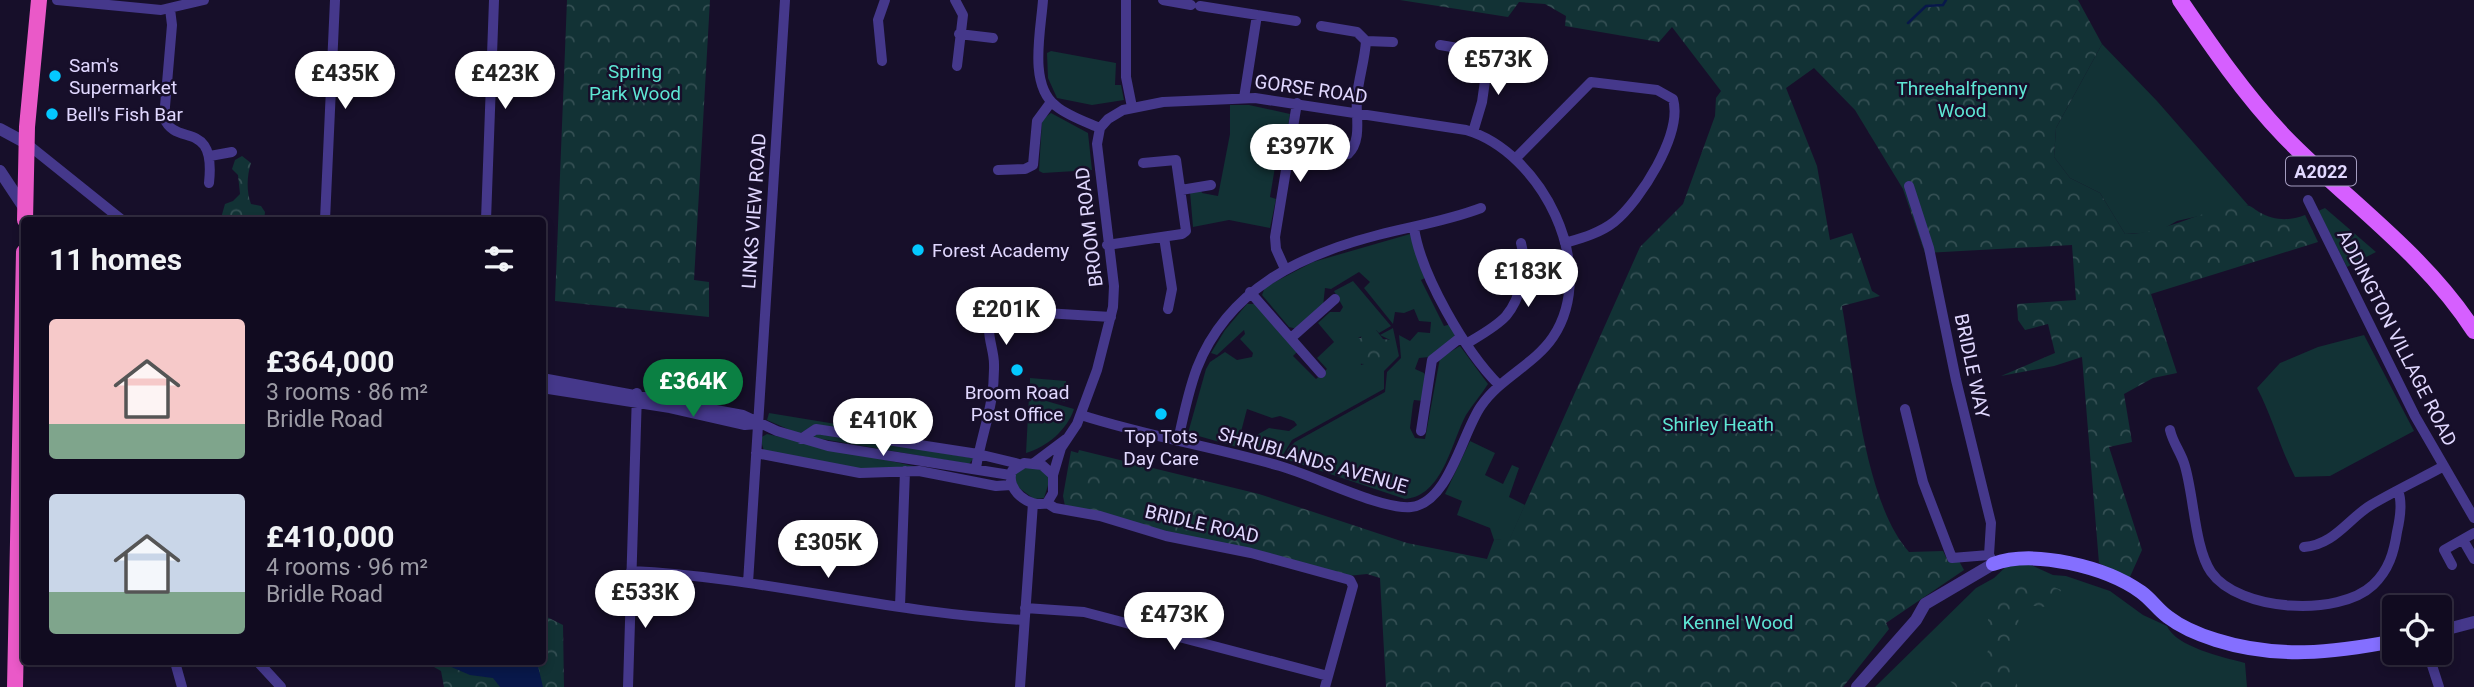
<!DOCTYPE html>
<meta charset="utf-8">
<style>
body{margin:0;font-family:Roboto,sans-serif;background:#1a1429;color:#f1f3f6;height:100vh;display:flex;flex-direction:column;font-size:26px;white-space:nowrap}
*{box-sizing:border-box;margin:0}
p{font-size:23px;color:#9c9ba5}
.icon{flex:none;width:38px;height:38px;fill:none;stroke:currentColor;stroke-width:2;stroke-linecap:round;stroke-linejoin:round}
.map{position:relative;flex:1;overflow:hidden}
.details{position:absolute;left:21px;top:217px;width:525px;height:448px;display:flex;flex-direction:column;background:#110b20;border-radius:7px;box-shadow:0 4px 10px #0003,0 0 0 2px #302b3e}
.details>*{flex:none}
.buttons{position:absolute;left:2382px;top:595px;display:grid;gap:14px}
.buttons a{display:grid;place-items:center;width:70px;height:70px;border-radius:7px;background:#110b20;box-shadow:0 4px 10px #0003,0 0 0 2px #302b3e;font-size:35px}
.price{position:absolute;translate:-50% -60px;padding:0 16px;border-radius:24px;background:#fff;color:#222;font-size:23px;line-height:46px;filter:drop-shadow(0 2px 4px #0008)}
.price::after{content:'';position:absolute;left:50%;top:42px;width:21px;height:16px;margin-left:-10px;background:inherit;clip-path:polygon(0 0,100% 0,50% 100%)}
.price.active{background:#0b8043;color:#fff}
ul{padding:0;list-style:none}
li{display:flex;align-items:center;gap:21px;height:175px;padding:0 28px}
li span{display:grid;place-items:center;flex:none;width:196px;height:140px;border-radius:7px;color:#555}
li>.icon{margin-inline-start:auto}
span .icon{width:84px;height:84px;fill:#fffc;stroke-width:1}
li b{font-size:30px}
h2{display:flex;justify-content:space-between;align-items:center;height:84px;padding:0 28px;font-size:30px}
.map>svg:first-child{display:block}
.grass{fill:#123235}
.forest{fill:url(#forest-crowns)}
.water{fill:#08184a}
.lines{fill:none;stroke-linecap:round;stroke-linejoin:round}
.stream{stroke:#08184a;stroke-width:2.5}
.minor{stroke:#45388b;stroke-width:10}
.tertiary{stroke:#45388b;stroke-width:12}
.secondary{stroke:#846fff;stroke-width:14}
.primary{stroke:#d65fff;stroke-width:16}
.trunk{stroke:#ea59c8;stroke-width:16}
.poi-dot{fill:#04c8ff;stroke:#170f2a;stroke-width:2.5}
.labels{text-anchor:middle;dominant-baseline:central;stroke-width:5;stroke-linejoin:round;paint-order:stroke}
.shield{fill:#170f2a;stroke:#a49cbf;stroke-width:2}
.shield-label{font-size:18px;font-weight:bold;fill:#e1d8ff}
.poi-label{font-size:19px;fill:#e1d8ff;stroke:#170f2a;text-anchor:start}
.park-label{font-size:19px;fill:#5ee6d4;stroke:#170f2a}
.street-label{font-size:19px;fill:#e1d8ff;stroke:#170f2a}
</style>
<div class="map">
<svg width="2474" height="687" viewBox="0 0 2474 687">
<defs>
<pattern id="forest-crowns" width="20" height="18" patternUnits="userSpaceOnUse" patternTransform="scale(1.75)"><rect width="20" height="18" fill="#123235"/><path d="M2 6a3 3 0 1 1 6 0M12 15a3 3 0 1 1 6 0" fill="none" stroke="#344f53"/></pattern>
</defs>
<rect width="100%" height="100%" fill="#170f2a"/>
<path class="grass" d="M 2102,44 L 2157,101 L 2248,205 L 2177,221 L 2158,232 L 2125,234 L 2100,193 L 2070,178 L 2054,157 L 2056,128 Z
M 1051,51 L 1116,63 L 1115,85 L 1121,85 L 1124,100 L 1092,105 L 1057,98 L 1048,78 L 1047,53 Z
M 1230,105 L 1249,105 L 1290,114 L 1282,161 L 1276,161 L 1270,197 L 1276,199 L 1270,228 L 1229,220 L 1193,227 L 1190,192 L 1201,190 L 1202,193 L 1218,196 L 1230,134 Z
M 1051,113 L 1088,133 L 1092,170 L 1043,173 L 1039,171 L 1042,120 Z
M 2325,208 L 2376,252 L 2347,267 L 2318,211 Z
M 1410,234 L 1427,277 L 1421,280 L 1444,326 L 1451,324 L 1455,337 L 1429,357 L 1419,358 L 1415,369 L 1424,373 L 1426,378 L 1423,401 L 1414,400 L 1413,404 L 1410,428 L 1415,438 L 1425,439 L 1440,358 L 1460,346 L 1488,384 C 1481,395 1473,404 1466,415 C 1451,443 1443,496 1405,499 L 1285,459 L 1288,449 L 1295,442 L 1385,392 L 1387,372 L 1401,358 L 1399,335 L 1410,341 L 1418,332 L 1430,333 L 1431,322 L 1419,321 L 1414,309 L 1404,313 L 1395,312 L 1393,324 L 1364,288 L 1370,282 L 1359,272 L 1331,289 L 1325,288 L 1323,306 L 1297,329 L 1289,327 L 1262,295 L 1265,287 L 1313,262 Z
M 1353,281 L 1391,326 L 1379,333 L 1376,330 L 1358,338 L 1361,365 L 1378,359 L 1390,340 L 1380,335 L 1393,328 L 1399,356 L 1384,371 L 1384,389 L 1292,440 L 1281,458 L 1249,450 L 1255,436 L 1269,428 L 1289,431 L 1297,425 L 1294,421 L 1280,416 L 1272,418 L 1247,409 L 1237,447 L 1188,433 L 1206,369 L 1210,362 L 1225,352 L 1237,360 L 1252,357 L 1253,353 L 1240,339 L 1245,334 L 1244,330 L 1217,355 L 1211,353 L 1225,330 L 1247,304 L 1255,304 L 1297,352 L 1293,356 L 1316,379 L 1327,369 L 1317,358 L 1334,342 L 1318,323 L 1330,312 L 1340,312 L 1343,307 L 1334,291 Z
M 2364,335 L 2414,431 L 2330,476 L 2295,477 C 2280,448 2272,416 2257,388 L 2280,363 L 2318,347 Z
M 1030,378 L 1066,381 L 1065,402 L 1030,392 Z
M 1029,396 L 1074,409 C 1067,430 1047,447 1026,453 Z
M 769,413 L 842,425 L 839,429 L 814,425 L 799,434 L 767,420 Z
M 814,432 L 973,458 L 973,459 L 969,464 L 810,437 Z
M 767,434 L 918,467 L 870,472 L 764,451 L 760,438 Z
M 1470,441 L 1495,453 L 1485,475 L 1503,484 L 1512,465 L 1519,468 L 1509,497 L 1525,505 L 1510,539 L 1494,540 L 1490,528 L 1457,515 L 1462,501 L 1445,494 Z
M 1022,468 C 1034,468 1044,467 1050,479 L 1044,498 L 1034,499 L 1015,485 L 1014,474 Z
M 2015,558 L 2053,575 L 2066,576 L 2110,591 L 2143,615 L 2167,626 C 2176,647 2223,657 2245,663 L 2247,687 L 1875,687 L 1976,588 L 1994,578 Z"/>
<path class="forest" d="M 567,0 L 710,0 L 694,280 L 709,282 L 709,317 L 555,301 Z
M 1400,0 L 2078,0 L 2102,44 L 2056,128 L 2054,157 L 2070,178 L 2100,193 L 2125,234 C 2166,234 2202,208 2245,205 C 2251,205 2254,209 2259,212 C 2275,221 2289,221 2305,215 L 2318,242 L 2151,294 L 2177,373 L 2153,378 L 2124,394 L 2132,442 L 2109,447 L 2142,550 L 2129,579 L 2099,563 L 2082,357 L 2054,366 L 2001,376 L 2055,353 L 2048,324 L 2025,330 L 2018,320 L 2017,304 L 2076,300 L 2072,245 L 1925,253 L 1903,189 L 1855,110 L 1814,68 L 1786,88 L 1817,166 L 1830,240 L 1852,233 L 1872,291 L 1880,296 L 1842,306 C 1854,374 1864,502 1909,552 L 1943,551 L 1948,561 L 1959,561 L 1964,570 L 1886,623 L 1889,629 L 1843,687 L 1386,687 L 1380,578 L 1367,574 L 1347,576 L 1065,506 L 1063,496 L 1071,451 L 1078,453 L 1079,450 L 1259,494 L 1407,543 L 1487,559 L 1494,540 L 1510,538 L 1640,247 L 1683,204 L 1715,116 L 1716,98 L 1721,91 L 1672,27 L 1659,42 L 1565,26 L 1566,16 L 1545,4 L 1519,2 L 1508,17 Z
M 242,156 L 251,163 C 247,175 246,191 251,204 L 261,206 L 265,212 L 264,220 L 238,220 L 232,217 L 230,220 L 224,220 L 221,218 L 225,204 L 233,201 L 240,194 L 238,175 L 232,169 L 235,160 Z
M 1363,328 L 1376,330 L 1383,339 L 1391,340 L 1375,365 L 1353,363 L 1357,338 L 1361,338 Z
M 2007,583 L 2047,584 L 2061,590 C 2048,616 2044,603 2021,606 L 2017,612 L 2019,624 L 2010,630 L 2014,647 L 2008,663 L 2018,687 L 1956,687 L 1948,679 L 1956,678 L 1963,682 C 2018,646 1962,604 2007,583 Z
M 543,615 L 563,625 L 564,687 L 444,687 L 441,671 L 434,667 L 433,662 L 542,662 Z"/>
<path class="water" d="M 442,663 L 537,662 L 543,687 L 500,687 L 493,678 L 470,675 Z"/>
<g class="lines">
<path class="stream" d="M 1908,23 L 1926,6 L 1943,5 L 1946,0"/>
<path class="minor" d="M 57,0 L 161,10 L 204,0
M 955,0 L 963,15 L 957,66
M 1043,0 C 1041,30 1028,85 1056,106 C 1068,116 1086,122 1100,128
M 1126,0 L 1126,77 L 1132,107
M 1163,0 L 1191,5
M 1200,6 L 1296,21
M 170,9 L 172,25 L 164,118 C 176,148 216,118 209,183
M 1321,26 L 1357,32 L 1366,41 L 1393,42
M 959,34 L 993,38
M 1440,45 L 1516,58
M 882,61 L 878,20 L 885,0
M 1244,98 L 1257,15
M 1473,132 L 1482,102 L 1489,53
M 26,143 L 122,220
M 1327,152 L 1348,154 C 1363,140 1355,114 1357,96 C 1359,77 1365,59 1366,41
M 210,156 L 232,152
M 1516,158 L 1591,82 L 1657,90 L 1673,99 C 1683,134 1640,201 1614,222 C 1600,233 1582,238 1565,243
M 998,170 L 1025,169 L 1033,165 L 1037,121 L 1051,102
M 1909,186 L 1929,248 L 1956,380 L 1991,523 L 1989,555
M 1181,190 L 1211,185
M 2308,200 L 2415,416 L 2474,518
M 325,220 L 335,0
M 486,220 L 494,0
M 1414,228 C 1421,275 1465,351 1499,385
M 1164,237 L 1172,289 L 1168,309
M 1107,245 L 1182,234 L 1186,231 L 1176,160 L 1143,163
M 1285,269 L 1276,249 L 1275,237 L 1297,103
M 1250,292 L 1321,373
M 1291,338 L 1335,299
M 1466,344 C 1479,336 1496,327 1506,316 C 1522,297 1527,266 1521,243
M 542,378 L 743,415 L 777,431 L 828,446 L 1010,475
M 542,388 L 670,408 L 745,425 L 758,424
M 1905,409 L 1923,482 L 1952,558 L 1989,555 L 1992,560
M 2170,430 C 2173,443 2180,451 2184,463 C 2194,493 2194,547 2211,572 C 2239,612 2339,617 2373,585 C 2389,570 2394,552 2397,532 C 2400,519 2403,503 2398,491
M 1421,431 L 1432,360 L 1461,337
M 801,439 L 816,429 L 978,454 L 1019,464
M 1178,441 C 1183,417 1188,392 1197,368 C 1228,289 1300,255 1378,235 C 1413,226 1447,221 1481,208
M 756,453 L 860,473 L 919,471 L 996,486 L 1011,485
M 1024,463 L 1042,465 L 1053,475 L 1053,493 L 1047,503 C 1029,509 1005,489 1012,471 Z
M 1034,463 L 1066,439
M 976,468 C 982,431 995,405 994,364 C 994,346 982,328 995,310 L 1111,317
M 1053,475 L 1061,448 L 1077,424 L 1097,370 L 1113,307 L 1114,286 L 1097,144 L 1100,128 L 1108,119 L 1123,110 L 1163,102 L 1255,98 L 1466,130 C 1541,152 1600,266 1553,337 C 1534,365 1500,378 1481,406 C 1462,433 1449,503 1411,507 C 1381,510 1313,475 1280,466 C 1214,447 1146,436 1081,415
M 1047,503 L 1055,508 L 1100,516 L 1166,536 L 1251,553 L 1350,580 L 1353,586 L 1325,687
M 2463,540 L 2474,559
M 2304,547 C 2334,545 2348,519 2371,505 C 2395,491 2420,479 2444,466
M 2452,565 L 2444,550 L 2474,533
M 631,571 C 763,577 892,614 1024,620
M 748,583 L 785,0
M 900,606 L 905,471
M 1025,608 L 1084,612 L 1328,676
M 2428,653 L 2439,687
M 175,662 L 182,687
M 258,662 L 281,687
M 628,687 L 637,393
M 1020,687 L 1033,503"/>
<path class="tertiary" d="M 0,129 L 26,143
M 0,171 L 25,209
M 2440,631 L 2474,622
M 1857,687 L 1916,620 L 1925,604 L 1993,564"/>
<path class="secondary" d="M 1993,564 C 2034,549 2106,567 2141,592 C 2151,599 2158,610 2168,617 C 2181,627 2200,635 2216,640 C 2276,659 2333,653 2394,641"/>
<path class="primary" d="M 2180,0 C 2212,47 2244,94 2284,136 C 2347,201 2425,254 2474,331"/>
<path class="trunk" d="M 25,220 L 27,127 L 39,0
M 15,687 L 24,252"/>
</g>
<g class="poi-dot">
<circle cx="55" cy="76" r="7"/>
<circle cx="52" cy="114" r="7"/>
<circle cx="918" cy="250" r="7"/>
<circle cx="1017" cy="370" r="7"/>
<circle cx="1161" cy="414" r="7"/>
</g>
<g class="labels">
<rect class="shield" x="2286" y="156.5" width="70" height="29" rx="5"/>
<g class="shield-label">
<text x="2321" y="171">A2022</text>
</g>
<g class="poi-label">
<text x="69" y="65">Sam's<tspan x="69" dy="22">Supermarket</tspan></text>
<text x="66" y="114">Bell's Fish Bar</text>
<text x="932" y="250">Forest Academy</text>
<text x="1017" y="392" text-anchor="middle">Broom Road<tspan x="1017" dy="22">Post Office</tspan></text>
<text x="1161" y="436" text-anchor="middle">Top Tots<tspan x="1161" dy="22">Day Care</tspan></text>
</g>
<g class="park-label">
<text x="635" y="71">Spring<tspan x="635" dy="22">Park Wood</tspan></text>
<text x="1962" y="88">Threehalfpenny<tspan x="1962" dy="22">Wood</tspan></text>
<text x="1718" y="424">Shirley Heath</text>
<text x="1738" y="622">Kennel Wood</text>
</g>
<g class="street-label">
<text transform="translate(1311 89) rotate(8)">GORSE ROAD</text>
<text transform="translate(754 211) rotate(-86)">LINKS VIEW ROAD</text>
<text transform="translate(1089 227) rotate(-97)">BROOM ROAD</text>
<text transform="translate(2397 338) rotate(63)">ADDINGTON VILLAGE ROAD</text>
<text transform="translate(1972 366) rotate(78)">BRIDLE WAY</text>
<text transform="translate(1313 460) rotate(16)">SHRUBLANDS AVENUE</text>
<text transform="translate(1202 524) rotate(13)">BRIDLE ROAD</text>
</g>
</g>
</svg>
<div class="buttons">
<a><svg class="icon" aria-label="locate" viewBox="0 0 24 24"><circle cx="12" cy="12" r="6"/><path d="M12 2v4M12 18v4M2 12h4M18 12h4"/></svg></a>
</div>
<b class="price" style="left:1498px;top:97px">£573K</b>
<b class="price" style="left:345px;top:111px">£435K</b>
<b class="price" style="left:505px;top:111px">£423K</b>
<b class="price" style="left:1300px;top:184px">£397K</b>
<b class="price" style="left:1528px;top:309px">£183K</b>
<b class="price" style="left:1006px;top:347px">£201K</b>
<b class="price active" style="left:693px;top:419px">£364K</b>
<b class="price" style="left:883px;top:458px">£410K</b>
<b class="price" style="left:828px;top:580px">£305K</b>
<b class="price" style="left:645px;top:630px">£533K</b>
<b class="price" style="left:1174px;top:652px">£473K</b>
<section class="details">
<h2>11 homes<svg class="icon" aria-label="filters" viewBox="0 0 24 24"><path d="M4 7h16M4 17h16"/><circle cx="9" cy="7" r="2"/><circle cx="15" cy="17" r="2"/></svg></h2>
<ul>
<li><span style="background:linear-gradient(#f6c9c9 75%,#7fa58c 0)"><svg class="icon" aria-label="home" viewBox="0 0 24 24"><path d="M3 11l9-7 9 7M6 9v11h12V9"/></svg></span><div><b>£364,000</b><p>3 rooms · 86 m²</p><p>Bridle Road</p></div></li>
<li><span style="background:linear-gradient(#c9d6e8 70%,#7fa58c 0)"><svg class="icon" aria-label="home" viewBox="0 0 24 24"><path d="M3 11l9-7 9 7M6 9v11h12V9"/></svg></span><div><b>£410,000</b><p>4 rooms · 96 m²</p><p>Bridle Road</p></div></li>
</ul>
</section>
</div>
